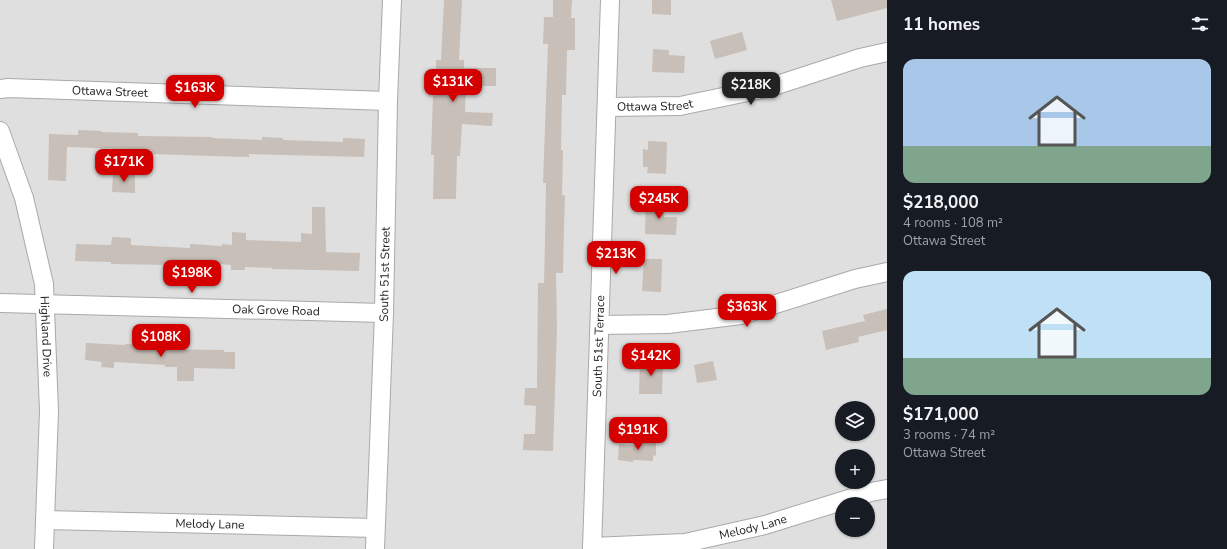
<!DOCTYPE html>
<meta charset="utf-8">
<style>
body{margin:0;font-family:"Nunito Sans",sans-serif;background:#242831;color:#f1f3f6;height:100vh;display:flex;flex-direction:column;font-size:15px;white-space:nowrap}
*{box-sizing:border-box;margin:0}
p{font-size:13px;color:#9ea1a6}
.icon{flex:none;width:22px;height:22px;fill:none;stroke:currentColor;stroke-width:2;stroke-linecap:round;stroke-linejoin:round}
.map{position:relative;flex:1;overflow:hidden}
.panel{display:flex;flex-direction:column;background:#171b24;width:340px}
.panel>*{flex:none}
.tools{position:absolute;left:835px;top:401px;display:grid;gap:8px}
.tools a{display:grid;place-items:center;width:40px;height:40px;border-radius:50%;background:#171b24;box-shadow:0 1px 3px #0004;font-size:20px}
.price{position:absolute;translate:-50% -34px;padding:0 9px;border-radius:8px;background:#d40000;color:#fff;font-size:13px;line-height:26px;filter:drop-shadow(0 1px 2px #0008)}
.price::after{content:'';position:absolute;left:50%;top:24px;width:12px;height:9px;margin-left:-6px;background:inherit;clip-path:polygon(0 0,100% 0,50% 100%)}
.price.on{background:#222;color:#fff}
ul{padding:0;list-style:none}
li{display:grid;align-content:center;gap:8px;height:212px;padding:0 16px}
li span{display:grid;place-items:center;height:124px;border-radius:12px;color:#555}
li>.icon{margin-inline-start:auto}
span .icon{width:72px;height:72px;fill:#fffc;stroke-width:1}
li b{font-size:17px}
h2{display:flex;justify-content:space-between;align-items:center;height:48px;padding:0 16px;font-size:17px}
main{display:flex;flex:1;min-height:0}
.map>svg:first-child{display:block}
.residential{fill:#e0dfdf;fill-rule:evenodd}
.building{fill:#c7bfb8}
.lines{fill:none;stroke-linecap:round;stroke-linejoin:round}
.minor-casing{stroke:#a9a9a9;stroke-width:20}
.minor{stroke:#fff;stroke-width:18}
.labels{text-anchor:middle;dominant-baseline:central;stroke-width:3;stroke-linejoin:round;paint-order:stroke}
.street-label{font-size:12px;fill:#222;stroke:#fff}
</style>
<main>
<div class="map">
<svg width="887" height="549" viewBox="0 0 887 549">
<rect width="100%" height="100%" fill="#f2efe9"/>
<path class="residential" d="M 0,0 L 887,0 L 887,549 L 0,549 ZM 842,408 L 868,408 L 868,434 L 842,434 ZM 842,456 L 868,456 L 868,482 L 842,482 ZM 842,504 L 868,504 L 868,530 L 842,530 Z"/>
<path class="building" d="M 444,0 L 462,0 L 459,60 L 464,60 L 464,68 L 496,68 L 496,86 L 466,86 L 465,112 L 493,113 L 492,126 L 462,124 L 460,156 L 457,156 L 456,199 L 433,199 L 434,155 L 431,155 L 433,95 L 436,96 L 436,60 L 441,60 Z
M 553,0 L 572,0 L 571,18 L 575,18 L 575,50 L 567,50 L 566,95 L 562,95 L 561,150 L 563,150 L 562,195 L 565,195 L 564,228 L 563,273 L 556,273 L 557,328 L 553,451 L 523,450 L 524,434 L 535,434 L 536,406 L 524,405 L 525,388 L 537,388 L 538,283 L 544,283 L 545,240 L 546,183 L 543,183 L 548,44 L 543,44 L 544,17 L 553,17 Z
M 652,0 L 671,0 L 671,15 L 652,14 Z
M 831,0 L 887,0 L 887,8 L 837,21 Z
M 742,32 L 747,50 L 715,59 L 710,41 Z
M 653,49 L 669,50 L 669,55 L 685,56 L 684,73 L 652,72 Z
M 78,130 L 101,131 L 101,132 L 138,133 L 138,136 L 212,137 L 212,138 L 262,140 L 262,137 L 283,138 L 283,140 L 343,142 L 343,138 L 365,139 L 364,157 L 249,154 L 249,157 L 211,156 L 151,154 L 151,150 L 67,147 L 66,181 L 48,180 L 49,134 L 78,135 Z
M 648,141 L 667,142 L 666,174 L 647,173 L 648,167 L 643,167 L 643,149 L 648,150 Z
M 113,174 L 135,174 L 135,193 L 112,192 Z
M 646,200 L 665,201 L 664,217 L 677,217 L 676,235 L 645,234 Z
M 312,207 L 325,207 L 326,252 L 360,253 L 359,271 L 272,269 L 272,268 L 245,267 L 245,270 L 231,270 L 231,265 L 171,260 L 171,265 L 111,264 L 111,262 L 75,261 L 76,244 L 111,245 L 112,237 L 131,238 L 131,245 L 190,248 L 190,244 L 222,246 L 222,244 L 232,245 L 232,232 L 246,233 L 246,240 L 301,242 L 301,233 L 312,234 Z
M 644,259 L 662,259 L 661,292 L 642,291 Z
M 887,309 L 887,330 L 858,337 L 859,342 L 826,350 L 822,331 L 865,321 L 863,315 Z
M 86,343 L 125,345 L 125,344 L 155,345 L 154,349 L 224,350 L 224,352 L 235,352 L 235,369 L 194,368 L 194,381 L 177,381 L 177,367 L 165,367 L 165,365 L 114,362 L 114,368 L 101,367 L 102,362 L 85,360 Z
M 640,360 L 663,361 L 662,394 L 639,394 Z
M 713,361 L 717,380 L 697,383 L 694,365 Z
M 637,438 L 656,439 L 656,456 L 653,455 L 653,461 L 633,460 L 633,462 L 618,460 L 619,444 L 637,446 Z"/>
<g class="lines">
<defs>
<g id="minor">
<path id="s1" d="M 0,89 L 8,88 L 388,101"/>
<path id="s2" d="M 607,107 L 680,106 L 771,87 L 860,58 L 887,52"/>
<path id="s3" d="M 0,131 L 24,198 L 44,284 L 49,411 L 44,549"/>
<path id="s4" d="M 0,303 L 384,313"/>
<path d="M 600,325 L 668,324 L 741,315 L 855,279 L 887,272"/>
<path id="s5" d="M 45,520 L 375,528"/>
<path id="s6" d="M 592,547 L 685,543 L 765,525 L 871,492 L 887,489"/>
<path id="s7" d="M 375,549 L 384,313 L 388,101 L 392,0"/>
<path id="s8" d="M 592,549 L 610,0"/>
</g>
</defs>
<use href="#minor" class="minor-casing"/>
<use href="#minor" class="minor"/>
</g>
<g class="labels">
<g class="street-label">
<text stroke="none"><textPath href="#s1" startOffset="110">Ottawa Street</textPath></text>
<text stroke="none"><textPath href="#s2" startOffset="48">Ottawa Street</textPath></text>
<text stroke="none"><textPath href="#s7" startOffset="275">South 51st Street</textPath></text>
<text stroke="none"><textPath href="#s4" startOffset="276">Oak Grove Road</textPath></text>
<text stroke="none"><textPath href="#s3" startOffset="212">Highland Drive</textPath></text>
<text stroke="none"><textPath href="#s8" startOffset="203">South 51st Terrace</textPath></text>
<text stroke="none"><textPath href="#s5" startOffset="165">Melody Lane</textPath></text>
<text stroke="none"><textPath href="#s6" startOffset="163">Melody Lane</textPath></text>
</g>
</g>
</svg>
<div class="tools">
<a><svg class="icon" aria-label="layers" viewBox="0 0 24 24"><path d="M12 4l9 5-9 5-9-5zM3 14l9 5 9-5"/></svg></a>
<a>+</a>
<a>−</a>
</div>
<b class="price" style="left:453px;top:103px">$131K</b>
<b class="price on" style="left:751px;top:106px">$218K</b>
<b class="price" style="left:195px;top:109px">$163K</b>
<b class="price" style="left:124px;top:183px">$171K</b>
<b class="price" style="left:659px;top:220px">$245K</b>
<b class="price" style="left:616px;top:275px">$213K</b>
<b class="price" style="left:192px;top:294px">$198K</b>
<b class="price" style="left:747px;top:328px">$363K</b>
<b class="price" style="left:161px;top:358px">$108K</b>
<b class="price" style="left:651px;top:377px">$142K</b>
<b class="price" style="left:638px;top:451px">$191K</b>
</div>
<section class="panel">
<h2>11 homes<svg class="icon" aria-label="filters" viewBox="0 0 24 24"><path d="M4 7h16M4 17h16"/><circle cx="9" cy="7" r="2"/><circle cx="15" cy="17" r="2"/></svg></h2>
<ul>
<li><span style="background:linear-gradient(#a9c7e8 70%,#7fa58c 0)"><svg class="icon" aria-label="home" viewBox="0 0 24 24"><path d="M3 11l9-7 9 7M6 9v11h12V9"/></svg></span><div><b>$218,000</b><p>4 rooms · 108 m²</p><p>Ottawa Street</p></div></li>
<li><span style="background:linear-gradient(#bfe0f5 70%,#7fa58c 0)"><svg class="icon" aria-label="home" viewBox="0 0 24 24"><path d="M3 11l9-7 9 7M6 9v11h12V9"/></svg></span><div><b>$171,000</b><p>3 rooms · 74 m²</p><p>Ottawa Street</p></div></li>
</ul>
</section>
</main>
